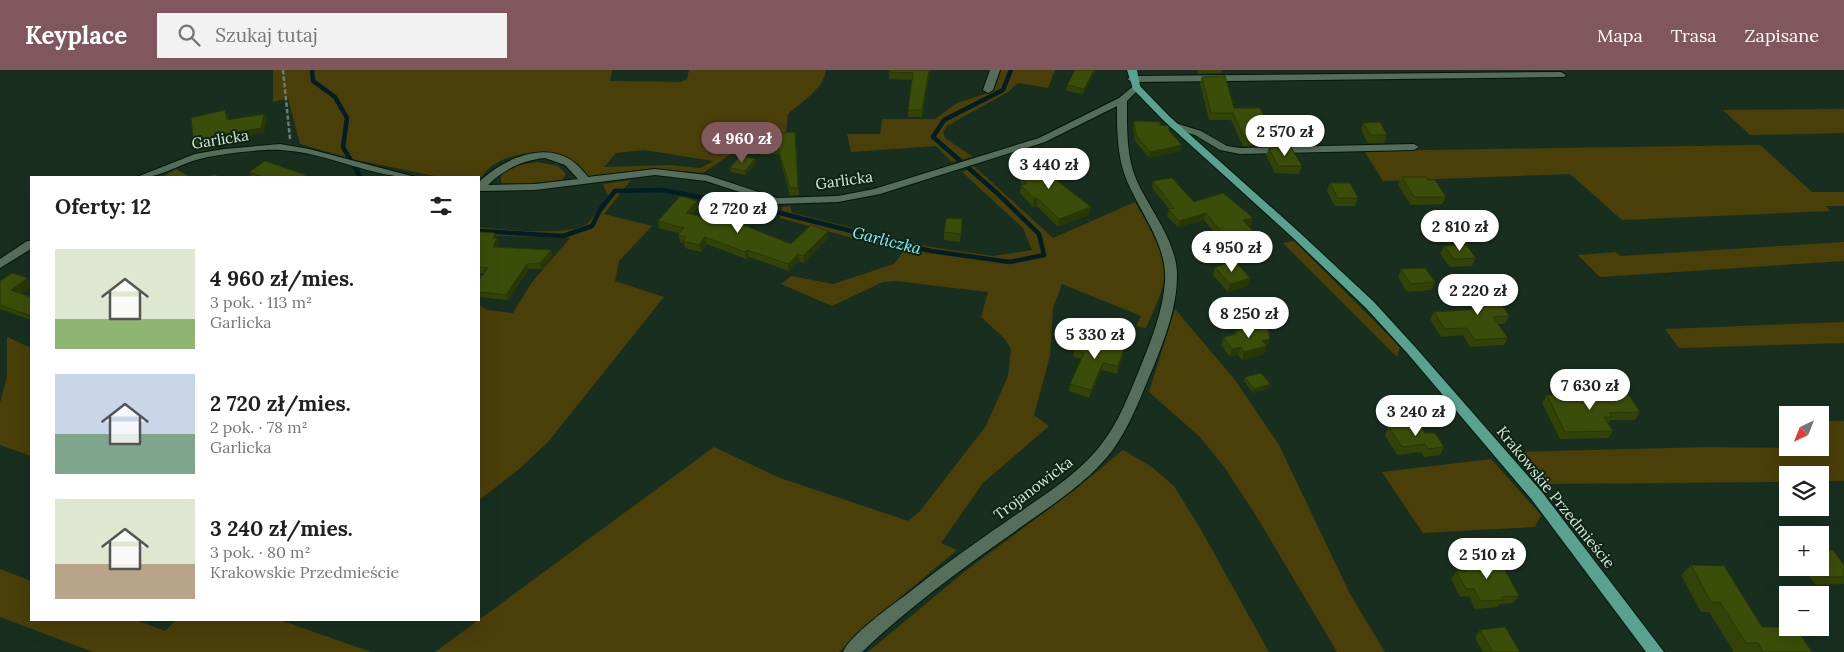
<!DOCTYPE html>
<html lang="pl">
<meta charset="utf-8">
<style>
body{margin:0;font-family:Lora,serif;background:#f2f2f2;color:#202124;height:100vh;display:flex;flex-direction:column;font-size:19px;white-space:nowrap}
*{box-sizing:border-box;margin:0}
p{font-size:16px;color:#757577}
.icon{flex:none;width:28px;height:28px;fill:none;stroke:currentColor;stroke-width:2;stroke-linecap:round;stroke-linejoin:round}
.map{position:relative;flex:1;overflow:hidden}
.panel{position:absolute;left:30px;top:106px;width:450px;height:445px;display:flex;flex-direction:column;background:#fff;border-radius:0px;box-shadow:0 5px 20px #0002}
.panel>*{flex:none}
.needle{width:32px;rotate:223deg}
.controls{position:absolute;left:1779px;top:336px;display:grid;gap:10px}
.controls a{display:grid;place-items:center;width:50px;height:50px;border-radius:0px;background:#fff;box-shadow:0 5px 20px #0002;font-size:25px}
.price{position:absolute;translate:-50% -42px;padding:0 11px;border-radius:18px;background:#fff;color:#222;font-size:16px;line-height:32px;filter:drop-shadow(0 1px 2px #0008)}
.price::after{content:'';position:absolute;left:50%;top:30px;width:15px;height:11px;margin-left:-8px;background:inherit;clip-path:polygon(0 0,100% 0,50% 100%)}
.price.selected{background:#7f575d;color:#fff}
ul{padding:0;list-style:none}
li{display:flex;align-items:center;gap:15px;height:125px;padding:0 25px}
li span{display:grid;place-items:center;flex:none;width:140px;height:100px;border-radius:0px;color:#555}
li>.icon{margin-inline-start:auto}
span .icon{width:60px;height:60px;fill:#fffc;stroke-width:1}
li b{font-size:21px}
h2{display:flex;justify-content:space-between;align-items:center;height:60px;padding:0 25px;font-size:21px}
header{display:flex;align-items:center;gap:30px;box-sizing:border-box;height:70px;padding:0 25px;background:#7f575d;color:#fff}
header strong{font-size:24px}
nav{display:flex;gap:28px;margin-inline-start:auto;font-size:18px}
.search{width:350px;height:45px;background:#f2f2f2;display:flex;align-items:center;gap:12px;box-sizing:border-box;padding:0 18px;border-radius:0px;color:#757577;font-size:19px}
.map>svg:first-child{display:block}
.green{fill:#4a3f09;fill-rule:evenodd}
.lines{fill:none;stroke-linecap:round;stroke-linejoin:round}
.stream{stroke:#001e23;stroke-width:4.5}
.minor-casing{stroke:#021708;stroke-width:2}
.major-casing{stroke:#021708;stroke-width:2}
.path{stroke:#6a7d6f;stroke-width:2.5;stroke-dasharray:4.5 2;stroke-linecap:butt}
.minor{fill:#556e5b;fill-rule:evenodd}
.major{fill:#59a28f;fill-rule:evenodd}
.wall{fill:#334308}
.shaded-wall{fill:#293706}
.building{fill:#3b4e09;stroke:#293706}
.labels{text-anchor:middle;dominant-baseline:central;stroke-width:4;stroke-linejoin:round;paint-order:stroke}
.street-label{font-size:15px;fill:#dae8dd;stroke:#0e2516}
.water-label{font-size:16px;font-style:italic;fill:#89f0ff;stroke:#0e2516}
</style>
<header>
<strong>Keyplace</strong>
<div class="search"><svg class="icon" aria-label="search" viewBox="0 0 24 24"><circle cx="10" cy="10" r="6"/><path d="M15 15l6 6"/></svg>Szukaj tutaj</div>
<nav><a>Mapa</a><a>Trasa</a><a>Zapisane</a></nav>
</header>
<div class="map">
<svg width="1844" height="582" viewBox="0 0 1844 582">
<rect width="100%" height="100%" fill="#182f1f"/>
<path class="green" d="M 273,0 L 612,0 L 610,11 L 681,12 L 687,9 L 689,0 L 826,0 C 824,19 801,32 788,44 L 786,62 L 763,62 L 703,103 L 660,99 L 588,106 C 584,102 580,95 575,92 C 553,77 514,81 493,95 C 488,99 483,105 479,109 L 440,107 L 356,90 L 300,74 L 288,28 L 273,32 ZM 644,80 L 714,91 L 700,98 L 668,95 L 604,97 L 616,83 Z
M 1001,0 L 1055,0 L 1048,18 L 1018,13 L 1008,22 L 947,56 L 943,62 L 945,68 L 973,87 L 952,92 L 936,76 L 851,82 L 847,64 L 880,64 L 882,49 L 935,49 L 957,33 L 994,21 Z
M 1844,39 L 1844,63 L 1750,65 L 1723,40 Z
M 1760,75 L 1812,122 L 1844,122 L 1844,136 L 1826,136 L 1830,141 L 1622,150 L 1570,104 L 1383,111 L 1364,81 Z
M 537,92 L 558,96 L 566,104 L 562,110 L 522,114 L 501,113 L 501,104 L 518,95 Z
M 974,96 L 1053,168 L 1135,132 C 1147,154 1171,190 1163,215 C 1159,230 1152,244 1146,258 L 1136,256 L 1141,246 L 1062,214 L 1053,238 L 1050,286 L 1034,345 L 1049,356 L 983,413 L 941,473 L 957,480 L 884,541 L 839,582 L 435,582 L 714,377 L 780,408 L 908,451 L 920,441 L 986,356 L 1008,306 L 1011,279 L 1005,269 L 981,247 L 988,222 L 896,211 L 883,212 L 832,236 L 781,214 L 791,206 L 833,214 L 894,194 L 903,182 L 780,148 L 782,137 L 790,136 L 792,143 L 931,177 L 993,186 L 1032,180 L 1023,158 L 962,102 Z
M 631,110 L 604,144 L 652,156 L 619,191 L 615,211 L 664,227 L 548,372 L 518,400 L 479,430 L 479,235 L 487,240 L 513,243 L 532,212 L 570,168 L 479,165 L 479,157 C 503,159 573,168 589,152 C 596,144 602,134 608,126 L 603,114 Z
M 1294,171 L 1400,277 L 1397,287 L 1283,173 Z
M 1844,172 L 1844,191 L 1600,207 L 1578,185 L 1616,182 L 1620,186 Z
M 1175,239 L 1235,310 L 1279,375 L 1350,524 L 1385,582 L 1337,582 L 1260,452 L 1225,398 L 1200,367 L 1149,322 Z
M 1844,252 L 1844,273 L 1679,278 L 1665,259 Z
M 7,267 L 31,278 L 31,386 L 0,375 L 0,333 L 7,307 Z
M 1820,351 L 1844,351 L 1844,411 L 1820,411 L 1820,405 L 1788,405 L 1787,412 L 1545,414 L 1517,382 L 1707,377 L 1820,378 Z
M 1123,380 L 1152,397 L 1174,416 L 1200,458 L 1269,582 L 868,582 L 964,502 L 1072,422 Z
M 1491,389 L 1541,445 L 1535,457 L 1423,463 L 1382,402 Z
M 0,499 L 31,511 L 31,550 L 136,550 L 165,561 L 176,550 L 280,550 L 371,582 L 93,582 L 0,547 Z"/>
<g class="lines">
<path class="stream" d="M 312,0 L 313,11 L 335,27 L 347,48 L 343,77 L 361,108
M 479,161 L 563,166 L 592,156 L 600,140 L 615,121 L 663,120 L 772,141 L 931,181 L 1010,192 L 1044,185 L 1039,164 L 997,123 L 933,67 L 944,50 L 1003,20 L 1011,0"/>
<defs>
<path id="minor" d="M 990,0 L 1000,0 L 993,20 L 988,23 L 983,20 Z
M 1561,2 L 1566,5 L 1564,7 L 1132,12 L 1127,9 L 1132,6 Z
M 1136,14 L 1141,17 L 1127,31 C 1127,57 1126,84 1136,109 C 1149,139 1175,168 1177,202 C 1178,233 1166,265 1155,293 C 1142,323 1131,355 1112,381 C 1085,416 1045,439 1010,465 C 959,501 908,538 862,582 L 843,582 C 850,565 891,536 907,524 C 942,496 979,470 1017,444 C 1047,423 1081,402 1103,372 C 1120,350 1129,324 1140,298 C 1151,271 1163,241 1165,211 C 1167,174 1141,144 1127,111 C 1117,87 1117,61 1117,36 L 1045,72 L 880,124 L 838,132 L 776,134 L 706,111 L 655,105 L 535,120 L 479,121 L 479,112 C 502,90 545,69 575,93 C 580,97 584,102 588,107 L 655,99 L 707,105 L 777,128 L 838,126 L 874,119 L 1039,68 L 1119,28 ZM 545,88 L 565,95 L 578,109 L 535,114 L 488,115 C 504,99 523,90 545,88 Z
M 1175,53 L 1201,61 L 1227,76 L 1240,78 L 1414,74 L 1419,77 L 1414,80 L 1240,84 L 1220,80 L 1195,65 L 1172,58 L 1170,56 Z
M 280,74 L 309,79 L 419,108 C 371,108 327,82 280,80 C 260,79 215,84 196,90 C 174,97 159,108 134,108 L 195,84 L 224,79 Z
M 27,171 L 31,171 L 31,179 L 0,198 L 0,189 Z"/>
<path id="major" d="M 1127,0 L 1137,0 L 1140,16 L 1169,46 L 1299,162 L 1374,232 L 1416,278 L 1542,422 L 1664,582 L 1646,582 L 1532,430 L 1408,284 L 1366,238 L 1291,166 L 1163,50 L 1133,19 Z"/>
</defs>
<use href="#minor" class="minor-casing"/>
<use href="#major" class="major-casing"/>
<path class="path" d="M 283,0 L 290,69"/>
<use href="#minor" class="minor"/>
<use href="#major" class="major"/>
</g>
<path class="wall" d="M 889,0 L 930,0 L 922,47 L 908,47 L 908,40 L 912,10 L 889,9 Z
M 1096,0 L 1083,24 L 1066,21 L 1067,15 Z
M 1197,0 L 1222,0 L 1221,3 L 1198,4 Z
M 1202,7 L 1234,38 L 1267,52 L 1285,68 L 1283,75 L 1243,76 L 1231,50 L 1209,50 L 1200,13 Z
M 1134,51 L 1160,55 L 1182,75 L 1181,81 L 1149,88 L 1135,71 L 1133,57 Z
M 1363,53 L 1387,65 L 1384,73 L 1368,73 L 1361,60 Z
M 795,62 L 799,125 L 790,126 L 779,84 L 761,85 L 760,78 Z
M 1269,78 L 1302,96 L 1299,104 L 1275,103 L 1266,85 Z
M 755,89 L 756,93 L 746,105 L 731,102 L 730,98 Z
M 1015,91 L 1047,109 L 1089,145 L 1058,157 L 1037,136 L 1033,137 L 1020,123 L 1021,115 L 1022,115 L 1015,99 Z
M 249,102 L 309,108 L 252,108 Z
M 1402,107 L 1428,110 L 1446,127 L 1442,134 L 1411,135 L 1398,115 Z
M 1153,111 L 1194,132 L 1253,148 L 1251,155 L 1248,155 L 1257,166 L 1255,173 L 1228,179 L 1204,150 L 1178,157 L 1167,146 L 1169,139 L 1152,118 Z
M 1330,113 L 1358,128 L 1355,136 L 1335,136 L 1327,121 Z
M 697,131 L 698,137 L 692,144 L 791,174 L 828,161 L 828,168 L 804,193 L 799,191 L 789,201 L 749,187 L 746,189 L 707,174 L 701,182 L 685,178 L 684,173 L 680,172 L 678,165 L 679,163 L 659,158 L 658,151 Z
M 962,149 L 960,172 L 944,170 L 944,162 Z
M 479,162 L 497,168 L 499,174 L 497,177 L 553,186 L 542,199 L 529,199 L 508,230 L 479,227 L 479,210 L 484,203 L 479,203 Z
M 1444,176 L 1476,188 L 1472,196 L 1450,197 L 1440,184 Z
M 1215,197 L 1248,216 L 1228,222 L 1213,205 Z
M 1401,199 L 1435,212 L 1431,220 L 1407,222 L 1398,207 Z
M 28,208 L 31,212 L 31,217 L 21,224 L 31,227 L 31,250 L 0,239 L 0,211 Z
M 1467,218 L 1509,246 L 1505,254 L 1498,254 L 1508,268 L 1504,275 L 1470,277 L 1463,265 L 1441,267 L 1430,249 L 1434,242 L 1473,240 L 1463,225 Z
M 1235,261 L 1268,277 L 1266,277 L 1264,284 L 1242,290 L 1238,285 L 1230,287 L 1221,275 L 1224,267 L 1234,265 Z
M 1125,276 L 1123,284 L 1117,304 L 1102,300 L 1089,328 L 1069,321 L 1070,314 L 1081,289 L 1073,287 L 1074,280 Z
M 1245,307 L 1270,314 L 1269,318 L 1253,323 L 1244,311 Z
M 1547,325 L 1640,342 L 1635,350 L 1610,350 L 1608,353 L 1613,361 L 1608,368 L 1560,369 L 1542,333 Z
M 1389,357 L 1425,363 L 1444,377 L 1440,385 L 1424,387 L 1421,382 L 1397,385 L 1385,365 Z
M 1461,492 L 1519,526 L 1513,533 L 1500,534 L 1497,537 L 1475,539 L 1469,526 L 1460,527 L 1451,509 L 1457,501 L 1456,499 Z
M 1691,495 L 1762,557 L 1812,582 L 1734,582 L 1709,542 L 1701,542 L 1681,505 Z
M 1844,495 L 1844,514 L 1816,515 L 1803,498 L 1820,498 Z
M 1480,560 L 1520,582 L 1483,582 L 1475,568 Z"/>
<path class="shaded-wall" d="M 929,0 L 930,0 L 922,47 L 922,40 Z
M 1094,0 L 1096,0 L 1083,24 L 1084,19 Z
M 225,40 L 228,45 L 230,55 L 227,50 Z
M 264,44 L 267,49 L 264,63 L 215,72 L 216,78 L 198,82 L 194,76 L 212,66 Z
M 1182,75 L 1181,81 L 1149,88 L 1150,82 Z
M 755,89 L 756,93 L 746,105 L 745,101 Z
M 1037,128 L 1037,136 L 1033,137 L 1034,129 Z
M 697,131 L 698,137 L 687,150 L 686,143 Z
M 1091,137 L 1089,145 L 1058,157 L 1059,149 Z
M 1206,143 L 1204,150 L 1178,157 L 1179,151 Z
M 1253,148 L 1251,155 L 1241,157 L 1243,150 Z
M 828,161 L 828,168 L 804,193 L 803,186 Z
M 495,163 L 499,174 L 495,182 L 493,177 Z
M 1257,166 L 1255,173 L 1228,179 L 1230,173 Z
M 705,167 L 707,174 L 701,182 L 699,175 Z
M 551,180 L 553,186 L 542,199 L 540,193 Z
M 747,180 L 749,187 L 746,189 L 745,182 Z
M 798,184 L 799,191 L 789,201 L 788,194 Z
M 527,194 L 529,199 L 508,230 L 506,225 Z
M 28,208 L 31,212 L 31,217 L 16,227 L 11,220 Z
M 1250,208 L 1248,216 L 1228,222 L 1230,214 Z
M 1270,269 L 1264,284 L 1242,290 L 1244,282 L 1262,271 Z
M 1125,276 L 1123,284 L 1117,304 L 1118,296 Z
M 1241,277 L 1238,285 L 1230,287 L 1232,279 Z
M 1103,293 L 1102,300 L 1089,328 L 1091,320 Z
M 1270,314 L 1269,318 L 1253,323 L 1254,319 Z"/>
<path class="building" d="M 889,0 L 929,0 L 922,40 L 908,40 L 913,3 L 889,2 Z
M 1075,0 L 1094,0 L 1084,19 L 1067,15 Z
M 1225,6 L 1234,38 L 1260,38 L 1267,52 L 1276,52 L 1285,68 L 1245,69 L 1233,43 L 1211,43 L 1202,7 Z
M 225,40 L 227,50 L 264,44 L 261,58 L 212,66 L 212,72 L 194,76 L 191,48 Z
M 1134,51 L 1160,52 L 1160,55 L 1169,56 L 1169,61 L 1182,75 L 1150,82 L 1136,65 Z
M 1380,52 L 1387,65 L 1371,65 L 1363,53 Z
M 795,62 L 798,118 L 790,118 L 778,77 L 760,78 L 761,64 Z
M 1291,77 L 1302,96 L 1278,96 L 1269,78 Z
M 740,86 L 755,89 L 745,101 L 730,98 Z
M 1038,89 L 1047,109 L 1055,109 L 1091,137 L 1059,149 L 1037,128 L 1034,129 L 1021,115 L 1026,114 L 1015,91 Z
M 265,91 L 303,104 L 309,108 L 265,108 L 249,102 Z
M 176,99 L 193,108 L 160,108 Z
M 214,104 L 223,108 L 208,108 Z
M 1402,107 L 1426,107 L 1428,110 L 1435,110 L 1446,127 L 1414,127 Z
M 1172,108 L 1194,132 L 1223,123 L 1253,148 L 1243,150 L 1257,166 L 1230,173 L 1206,143 L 1179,151 L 1168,139 L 1174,138 L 1153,111 Z
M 1330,113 L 1350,113 L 1358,128 L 1338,128 Z
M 680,126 L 697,131 L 686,143 L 722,152 L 726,148 L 791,174 L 811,155 L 828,161 L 803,186 L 798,184 L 788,194 L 747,180 L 745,182 L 705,167 L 699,175 L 683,171 L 686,167 L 678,165 L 684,158 L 658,151 Z
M 946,148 L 962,149 L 961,164 L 944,162 Z
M 479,162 L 495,163 L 493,168 L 497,168 L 493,177 L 551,180 L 540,193 L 527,194 L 506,225 L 479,222 L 479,210 L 488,198 L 479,197 Z
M 1466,175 L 1476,188 L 1454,189 L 1444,176 Z
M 1235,191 L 1250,208 L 1230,214 L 1215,197 Z
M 1425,198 L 1435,212 L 1411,214 L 1401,199 Z
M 12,203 L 28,208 L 11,220 L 31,227 L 31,246 L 0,235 L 0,211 Z
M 1490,216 L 1509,246 L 1493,247 L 1508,268 L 1475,270 L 1467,258 L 1445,259 L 1434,242 L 1481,239 L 1467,218 Z
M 1252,257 L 1254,260 L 1267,257 L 1270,269 L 1262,271 L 1267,276 L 1244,282 L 1241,277 L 1232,279 L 1224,267 L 1237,264 L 1235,261 Z
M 1080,265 L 1125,276 L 1118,296 L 1103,293 L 1091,320 L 1070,314 L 1084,283 L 1074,280 Z
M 1261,303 L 1270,314 L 1254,319 L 1245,307 Z
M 1628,324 L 1640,342 L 1609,343 L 1612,347 L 1604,347 L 1613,361 L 1565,362 L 1547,325 Z
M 1419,354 L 1425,363 L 1435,363 L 1444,377 L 1428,379 L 1425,374 L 1402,377 L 1389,357 Z
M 1833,480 L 1844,495 L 1844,507 L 1824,507 L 1817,498 L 1820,498 L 1820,481 Z
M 1499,489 L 1519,526 L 1501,527 L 1503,530 L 1481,531 L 1474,519 L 1466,519 L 1456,501 L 1466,501 L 1461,492 Z
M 1691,495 L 1724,496 L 1762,557 L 1788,557 L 1788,558 L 1796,558 L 1812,582 L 1763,582 L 1758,573 L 1746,573 L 1720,532 L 1711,532 Z
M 1505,557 L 1520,582 L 1493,582 L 1480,560 Z"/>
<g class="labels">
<g class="street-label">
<text transform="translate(220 69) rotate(-9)">Garlicka</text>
<text transform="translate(844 110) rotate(-8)">Garlicka</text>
<text transform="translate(1033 418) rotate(-37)">Trojanowicka</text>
<text transform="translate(1556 427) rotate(51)">Krakowskie Przedmieście</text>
</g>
<g class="water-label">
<text transform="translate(887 170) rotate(14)">Garliczka</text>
</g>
</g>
</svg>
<div class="controls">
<a><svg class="needle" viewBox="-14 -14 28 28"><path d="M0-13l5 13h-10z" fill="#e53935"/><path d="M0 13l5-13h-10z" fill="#757577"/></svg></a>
<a><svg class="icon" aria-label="layers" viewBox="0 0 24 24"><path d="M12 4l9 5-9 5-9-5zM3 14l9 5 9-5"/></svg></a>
<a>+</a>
<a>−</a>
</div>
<b class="price" style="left:1285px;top:87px">2 570 zł</b>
<b class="price selected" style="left:742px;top:94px">4 960 zł</b>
<b class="price" style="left:1049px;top:120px">3 440 zł</b>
<b class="price" style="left:738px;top:164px">2 720 zł</b>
<b class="price" style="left:1460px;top:182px">2 810 zł</b>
<b class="price" style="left:1232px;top:203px">4 950 zł</b>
<b class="price" style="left:1478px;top:246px">2 220 zł</b>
<b class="price" style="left:1249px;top:269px">8 250 zł</b>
<b class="price" style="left:1095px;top:290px">5 330 zł</b>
<b class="price" style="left:1590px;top:341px">7 630 zł</b>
<b class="price" style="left:1416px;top:367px">3 240 zł</b>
<b class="price" style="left:1487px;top:510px">2 510 zł</b>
<section class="panel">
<h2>Oferty: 12<svg class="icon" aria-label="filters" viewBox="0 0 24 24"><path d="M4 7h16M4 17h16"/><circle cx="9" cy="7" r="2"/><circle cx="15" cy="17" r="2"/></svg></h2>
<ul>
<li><span style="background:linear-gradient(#dfe7d0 70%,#8fb573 0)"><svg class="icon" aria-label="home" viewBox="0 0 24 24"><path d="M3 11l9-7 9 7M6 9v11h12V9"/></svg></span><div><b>4 960 zł/mies.</b><p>3 pok. · 113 m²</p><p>Garlicka</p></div></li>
<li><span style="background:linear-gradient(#c9d6e8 60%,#7fa58c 0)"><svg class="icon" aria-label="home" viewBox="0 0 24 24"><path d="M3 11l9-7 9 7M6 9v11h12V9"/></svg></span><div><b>2 720 zł/mies.</b><p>2 pok. · 78 m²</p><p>Garlicka</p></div></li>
<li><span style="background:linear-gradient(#dfe7d0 65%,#b9a48a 0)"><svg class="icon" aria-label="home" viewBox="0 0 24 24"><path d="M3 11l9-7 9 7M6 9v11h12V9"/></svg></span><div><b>3 240 zł/mies.</b><p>3 pok. · 80 m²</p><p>Krakowskie Przedmieście</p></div></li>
</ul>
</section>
</div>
